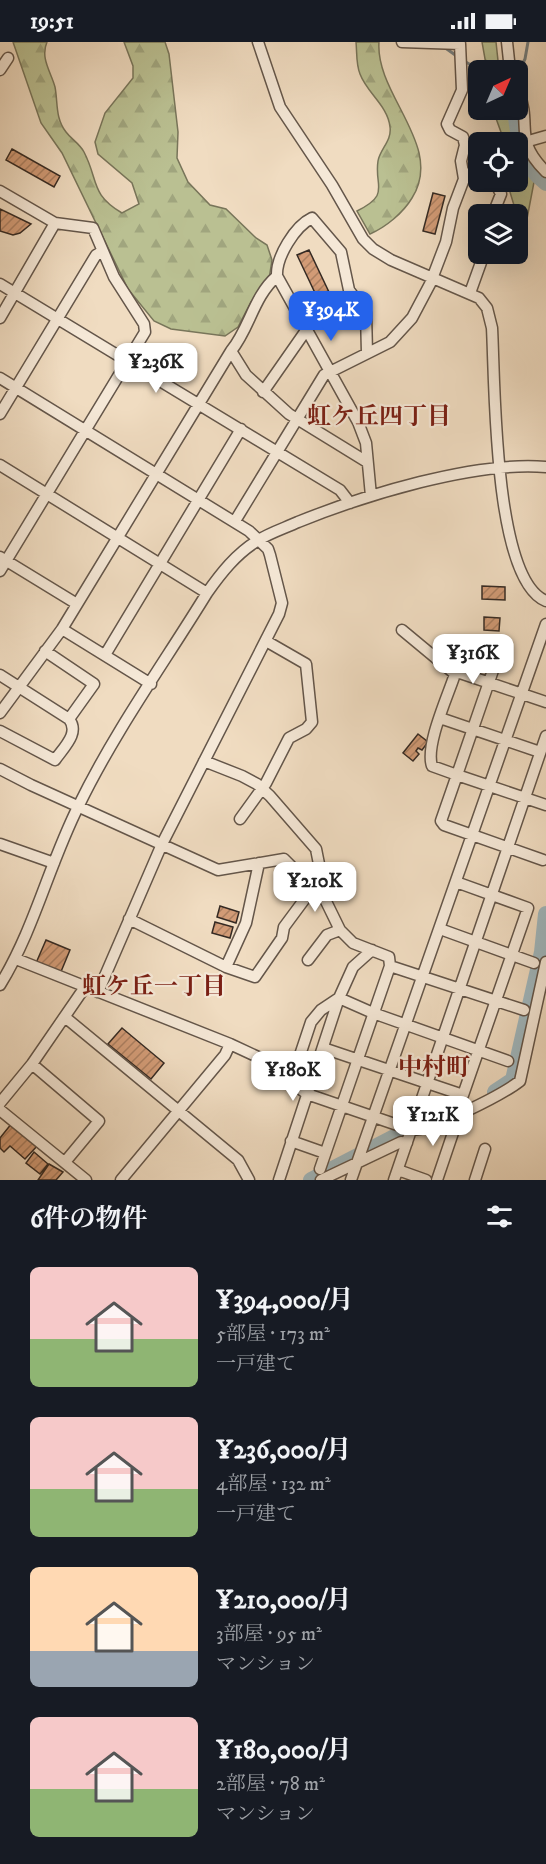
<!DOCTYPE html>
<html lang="ja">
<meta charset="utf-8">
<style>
body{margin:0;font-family:"IM FELL DW Pica","Noto Serif JP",serif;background:#242831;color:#f1f3f6;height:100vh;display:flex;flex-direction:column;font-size:22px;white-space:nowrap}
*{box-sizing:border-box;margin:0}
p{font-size:20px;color:#9ea1a6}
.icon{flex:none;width:33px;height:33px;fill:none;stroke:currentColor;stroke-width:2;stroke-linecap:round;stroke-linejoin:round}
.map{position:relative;height:1138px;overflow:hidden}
.sheet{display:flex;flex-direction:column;background:#171b24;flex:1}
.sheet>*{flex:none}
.needle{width:39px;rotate:44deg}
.buttons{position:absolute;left:468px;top:18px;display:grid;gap:12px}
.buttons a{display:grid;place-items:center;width:60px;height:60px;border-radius:9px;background:#171b24;box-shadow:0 6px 24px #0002;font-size:30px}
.price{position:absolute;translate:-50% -51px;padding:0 14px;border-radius:12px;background:#fff;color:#222;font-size:20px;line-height:39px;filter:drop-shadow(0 2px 3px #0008)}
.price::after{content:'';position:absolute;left:50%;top:36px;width:18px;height:14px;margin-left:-9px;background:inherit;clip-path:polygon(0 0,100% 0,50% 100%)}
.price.selected{background:#2563eb;color:#fff}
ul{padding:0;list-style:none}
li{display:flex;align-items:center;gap:18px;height:150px;padding:0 30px}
li span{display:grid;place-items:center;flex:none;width:168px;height:120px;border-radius:9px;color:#555}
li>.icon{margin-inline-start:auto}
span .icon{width:72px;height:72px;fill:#fffc;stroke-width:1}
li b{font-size:26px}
h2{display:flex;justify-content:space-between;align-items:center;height:72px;padding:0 30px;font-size:26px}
.status{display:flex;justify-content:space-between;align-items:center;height:42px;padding:0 30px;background:#171b24;direction:ltr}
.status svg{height:16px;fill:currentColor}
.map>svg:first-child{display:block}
.forest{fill:url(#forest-firs);stroke:#78755a;stroke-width:1.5}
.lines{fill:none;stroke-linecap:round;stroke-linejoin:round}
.stream{stroke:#757f81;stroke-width:3}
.river{stroke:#a0b8bf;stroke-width:16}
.building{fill:url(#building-hatch);stroke:#352a23;stroke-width:1.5}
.minor-casing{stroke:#64564a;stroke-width:13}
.minor{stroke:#f5e8d7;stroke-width:10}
.labels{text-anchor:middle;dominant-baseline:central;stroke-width:4.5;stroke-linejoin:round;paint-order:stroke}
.neighbourhood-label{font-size:24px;font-weight:bold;fill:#7a1f14;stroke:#f5e8d7}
</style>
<div class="status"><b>19:51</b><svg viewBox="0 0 49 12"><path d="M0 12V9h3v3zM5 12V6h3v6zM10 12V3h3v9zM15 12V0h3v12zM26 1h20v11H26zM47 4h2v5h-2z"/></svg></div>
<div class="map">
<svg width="546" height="1138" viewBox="0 0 546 1138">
<defs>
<pattern id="forest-firs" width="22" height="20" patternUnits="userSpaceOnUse" patternTransform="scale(1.5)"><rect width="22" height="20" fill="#bac092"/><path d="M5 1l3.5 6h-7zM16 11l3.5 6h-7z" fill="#a0a57e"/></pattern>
<pattern id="building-hatch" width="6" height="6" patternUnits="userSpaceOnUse" patternTransform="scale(1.5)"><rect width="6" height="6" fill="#d29b76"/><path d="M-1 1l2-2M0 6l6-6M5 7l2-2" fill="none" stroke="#ab7f60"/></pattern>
</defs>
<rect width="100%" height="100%" fill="#f0dcc1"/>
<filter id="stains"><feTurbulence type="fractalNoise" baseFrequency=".00333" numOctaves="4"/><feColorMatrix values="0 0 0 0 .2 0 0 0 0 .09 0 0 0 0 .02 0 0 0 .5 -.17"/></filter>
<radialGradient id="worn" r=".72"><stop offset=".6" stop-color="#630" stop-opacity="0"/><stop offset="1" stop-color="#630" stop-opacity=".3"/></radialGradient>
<path class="forest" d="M 13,0 L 47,0 C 40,16 51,30 55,45 C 58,60 55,76 66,90 C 72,98 79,101 84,110 C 99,139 90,152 122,171 L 139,162 L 132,141 L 98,112 L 95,100 L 105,71 L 133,36 L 133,24 L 124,0 L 165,0 L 169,12 L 178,90 L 177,116 L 188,140 L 210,163 L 226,167 L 256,196 L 267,203 L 272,218 L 269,237 L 251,260 L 238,285 L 225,294 L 171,287 L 154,279 L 128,247 L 62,111 L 41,81 Z
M 356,0 L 379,0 C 375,53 445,104 412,156 C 403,171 386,185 370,192 L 357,169 C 391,152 374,145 378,119 C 380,107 392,99 390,85 C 388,64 367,51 360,32 C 356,23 357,10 356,0 Z
M 482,0 L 496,0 L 499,28 L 487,28 Z
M 493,68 L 513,68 L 517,100 L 502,100 L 502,93 Z
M 518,105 L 534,140 L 526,182 L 519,180 L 507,140 L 518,140 Z"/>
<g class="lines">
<path class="stream" d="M 444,5 L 458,15
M 464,19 L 480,28
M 518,31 L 525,17 L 528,0"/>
<path class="river" d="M 515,68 C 519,98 520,121 546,141
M 495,1050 L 513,1038 L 542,910 L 546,872
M 311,1138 L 398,1093"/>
</g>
<path class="building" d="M 12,107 L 60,134 L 54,145 L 6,118 Z
M 433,151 L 445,154 L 435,192 L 423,189 Z
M 0,167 L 31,182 L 20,191 L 13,193 L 0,189 Z
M 309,208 L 338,269 L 326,274 L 297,213 Z
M 482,544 L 505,545 L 505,558 L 482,557 Z
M 484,575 L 500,576 L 499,589 L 484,588 Z
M 418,692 L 428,700 L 422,708 L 418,706 L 416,709 L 419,712 L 413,719 L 403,711 Z
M 220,864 L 239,870 L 236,881 L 217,875 Z
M 215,880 L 233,885 L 230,896 L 212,891 Z
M 46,898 L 70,908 L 60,932 L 36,921 Z
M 122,986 L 164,1021 L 151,1037 L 108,1002 Z
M 12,1081 L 38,1103 L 25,1117 L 10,1104 L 4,1110 L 0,1106 L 0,1096 Z
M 34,1110 L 48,1122 L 40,1132 L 26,1121 Z
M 49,1122 L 63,1130 L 56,1138 L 38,1138 Z"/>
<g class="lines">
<defs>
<path id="minor" d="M 258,0 L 280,65 L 332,143 L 363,197 L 373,207 L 391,218 L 479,256 L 487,266 L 492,286 C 495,339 493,538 546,559
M 507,0 L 510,28
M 0,28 L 8,16
M 518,48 C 533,85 512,96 546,130
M 525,100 L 546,94
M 464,131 L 478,133
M 0,149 L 55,181 L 93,186 L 114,235 L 144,282 L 145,290 L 0,529
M 493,172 L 501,152 L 495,140
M 0,242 L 340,448 L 350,461
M 470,251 L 484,212
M 0,276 L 55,181
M 231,309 C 250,286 253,255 277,234
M 367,311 L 366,271 L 349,248 L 341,210 L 312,176 C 295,184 276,215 277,234 L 358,380 L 366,401 L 371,454
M 0,336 L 249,489 L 268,507 L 270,513 L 282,561 L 279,572 L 162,802 L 98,950
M 263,350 L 307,287
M 0,372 L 96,213 L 101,210
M 0,423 L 207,551
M 235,479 L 324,333 L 390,300 L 412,276 L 430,242 L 446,200 L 453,166 L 464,137 L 461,119 L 465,103 L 463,95 L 450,88 L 447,82 L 462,48 L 460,2 L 402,0
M 0,515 L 77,562
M 62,587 L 151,642
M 402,588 L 455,632 L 460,631 L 546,660
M 45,609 L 94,642 L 69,677
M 105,613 L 241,387
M 455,632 C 448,654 425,703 432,724 L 457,733 L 500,608
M 0,633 L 69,677 C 80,691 64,705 55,718 L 0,689
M 0,671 L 62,587 L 231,309 L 246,333 L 289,372 L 367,420
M 440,676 L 540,710
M 204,719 L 242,734 L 257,742 L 270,754 L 316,807 L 319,822 L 318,843 L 340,888 L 353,901 L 389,915 L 390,924 L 320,1127
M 0,727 L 31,743 L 218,828 L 284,817 L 291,824 L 304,858 L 284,885 L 282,896 L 255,935 L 226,925 L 129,877
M 240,777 L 266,741 L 289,696 L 306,687 L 312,680 L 306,622 L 266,599
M 0,802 L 54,821
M 543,818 L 444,783 L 441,779 L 457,733 L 546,763
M 440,887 L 534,921
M 16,917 L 230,1002 L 258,1015 L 307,1052 L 412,1088 C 433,1088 502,1053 520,1039 L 546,920
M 308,918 L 327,893 L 340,888
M 390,924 L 524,968
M 226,925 L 246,881 L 259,821
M 0,943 C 35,886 49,822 79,763 C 115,689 164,621 207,551 C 221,531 236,512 257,499 C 269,491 285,486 298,480 C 365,453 474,419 546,425
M 66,976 L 238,1118 L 249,1138
M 323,1006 L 463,1053 L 528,866 L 456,840
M 32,1022 L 99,1079 L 65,1120
M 294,1043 L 298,1019 L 311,980 L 321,968 L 339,956 L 353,925 L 372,908
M 0,1061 L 32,1022 L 85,945
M 0,1068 L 86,1138
M 291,1099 L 325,1111
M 398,1128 L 426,1138
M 121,1138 L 225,1013 L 230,1002
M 279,1138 L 339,956 L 373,971 L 508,1019
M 321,1138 L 401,1100 L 407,1101
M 351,1138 L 546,582
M 394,1138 L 546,694
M 437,1138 L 457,1079 L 455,1073
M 475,1138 L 485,1107"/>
</defs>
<use href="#minor" class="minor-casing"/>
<use href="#minor" class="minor"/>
</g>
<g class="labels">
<g class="neighbourhood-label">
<text x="379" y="375">虹ケ丘四丁目</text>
<text x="154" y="945">虹ケ丘一丁目</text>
<text x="434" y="1026">中村町</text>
</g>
</g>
<rect width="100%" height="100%" filter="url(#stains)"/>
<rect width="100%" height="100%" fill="url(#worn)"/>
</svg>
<div class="buttons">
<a><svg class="needle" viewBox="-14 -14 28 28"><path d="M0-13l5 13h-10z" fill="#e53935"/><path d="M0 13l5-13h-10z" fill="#9ea1a6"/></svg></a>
<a><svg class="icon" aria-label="locate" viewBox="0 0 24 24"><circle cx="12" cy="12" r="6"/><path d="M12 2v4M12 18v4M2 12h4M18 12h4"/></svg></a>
<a><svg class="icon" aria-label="layers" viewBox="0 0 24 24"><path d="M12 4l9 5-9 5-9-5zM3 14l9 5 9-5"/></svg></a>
</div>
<b class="price selected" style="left:331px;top:300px">¥394K</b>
<b class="price" style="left:156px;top:352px">¥236K</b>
<b class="price" style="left:473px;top:643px">¥316K</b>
<b class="price" style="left:315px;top:871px">¥210K</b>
<b class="price" style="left:293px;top:1060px">¥180K</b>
<b class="price" style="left:433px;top:1105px">¥121K</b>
</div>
<section class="sheet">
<h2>6件の物件<svg class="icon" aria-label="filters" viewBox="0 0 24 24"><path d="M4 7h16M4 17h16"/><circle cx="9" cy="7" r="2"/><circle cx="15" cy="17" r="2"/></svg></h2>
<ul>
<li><span style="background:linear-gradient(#f6c9c9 60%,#8fb573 0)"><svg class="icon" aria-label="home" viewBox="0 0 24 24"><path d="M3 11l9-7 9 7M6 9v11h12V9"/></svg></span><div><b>¥394,000/月</b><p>5部屋 · 173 m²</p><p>一戸建て</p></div></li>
<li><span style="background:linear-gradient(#f6c9c9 60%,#8fb573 0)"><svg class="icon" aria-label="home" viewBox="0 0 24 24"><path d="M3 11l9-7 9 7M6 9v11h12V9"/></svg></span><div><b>¥236,000/月</b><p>4部屋 · 132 m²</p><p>一戸建て</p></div></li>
<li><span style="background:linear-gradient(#ffd9b3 70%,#9aa5b1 0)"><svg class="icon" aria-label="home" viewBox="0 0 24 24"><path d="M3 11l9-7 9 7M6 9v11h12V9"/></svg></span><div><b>¥210,000/月</b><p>3部屋 · 95 m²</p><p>マンション</p></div></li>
<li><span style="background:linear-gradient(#f6c9c9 60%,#8fb573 0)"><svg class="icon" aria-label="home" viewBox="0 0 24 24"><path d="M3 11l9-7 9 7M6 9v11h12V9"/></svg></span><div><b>¥180,000/月</b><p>2部屋 · 78 m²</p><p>マンション</p></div></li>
</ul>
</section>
